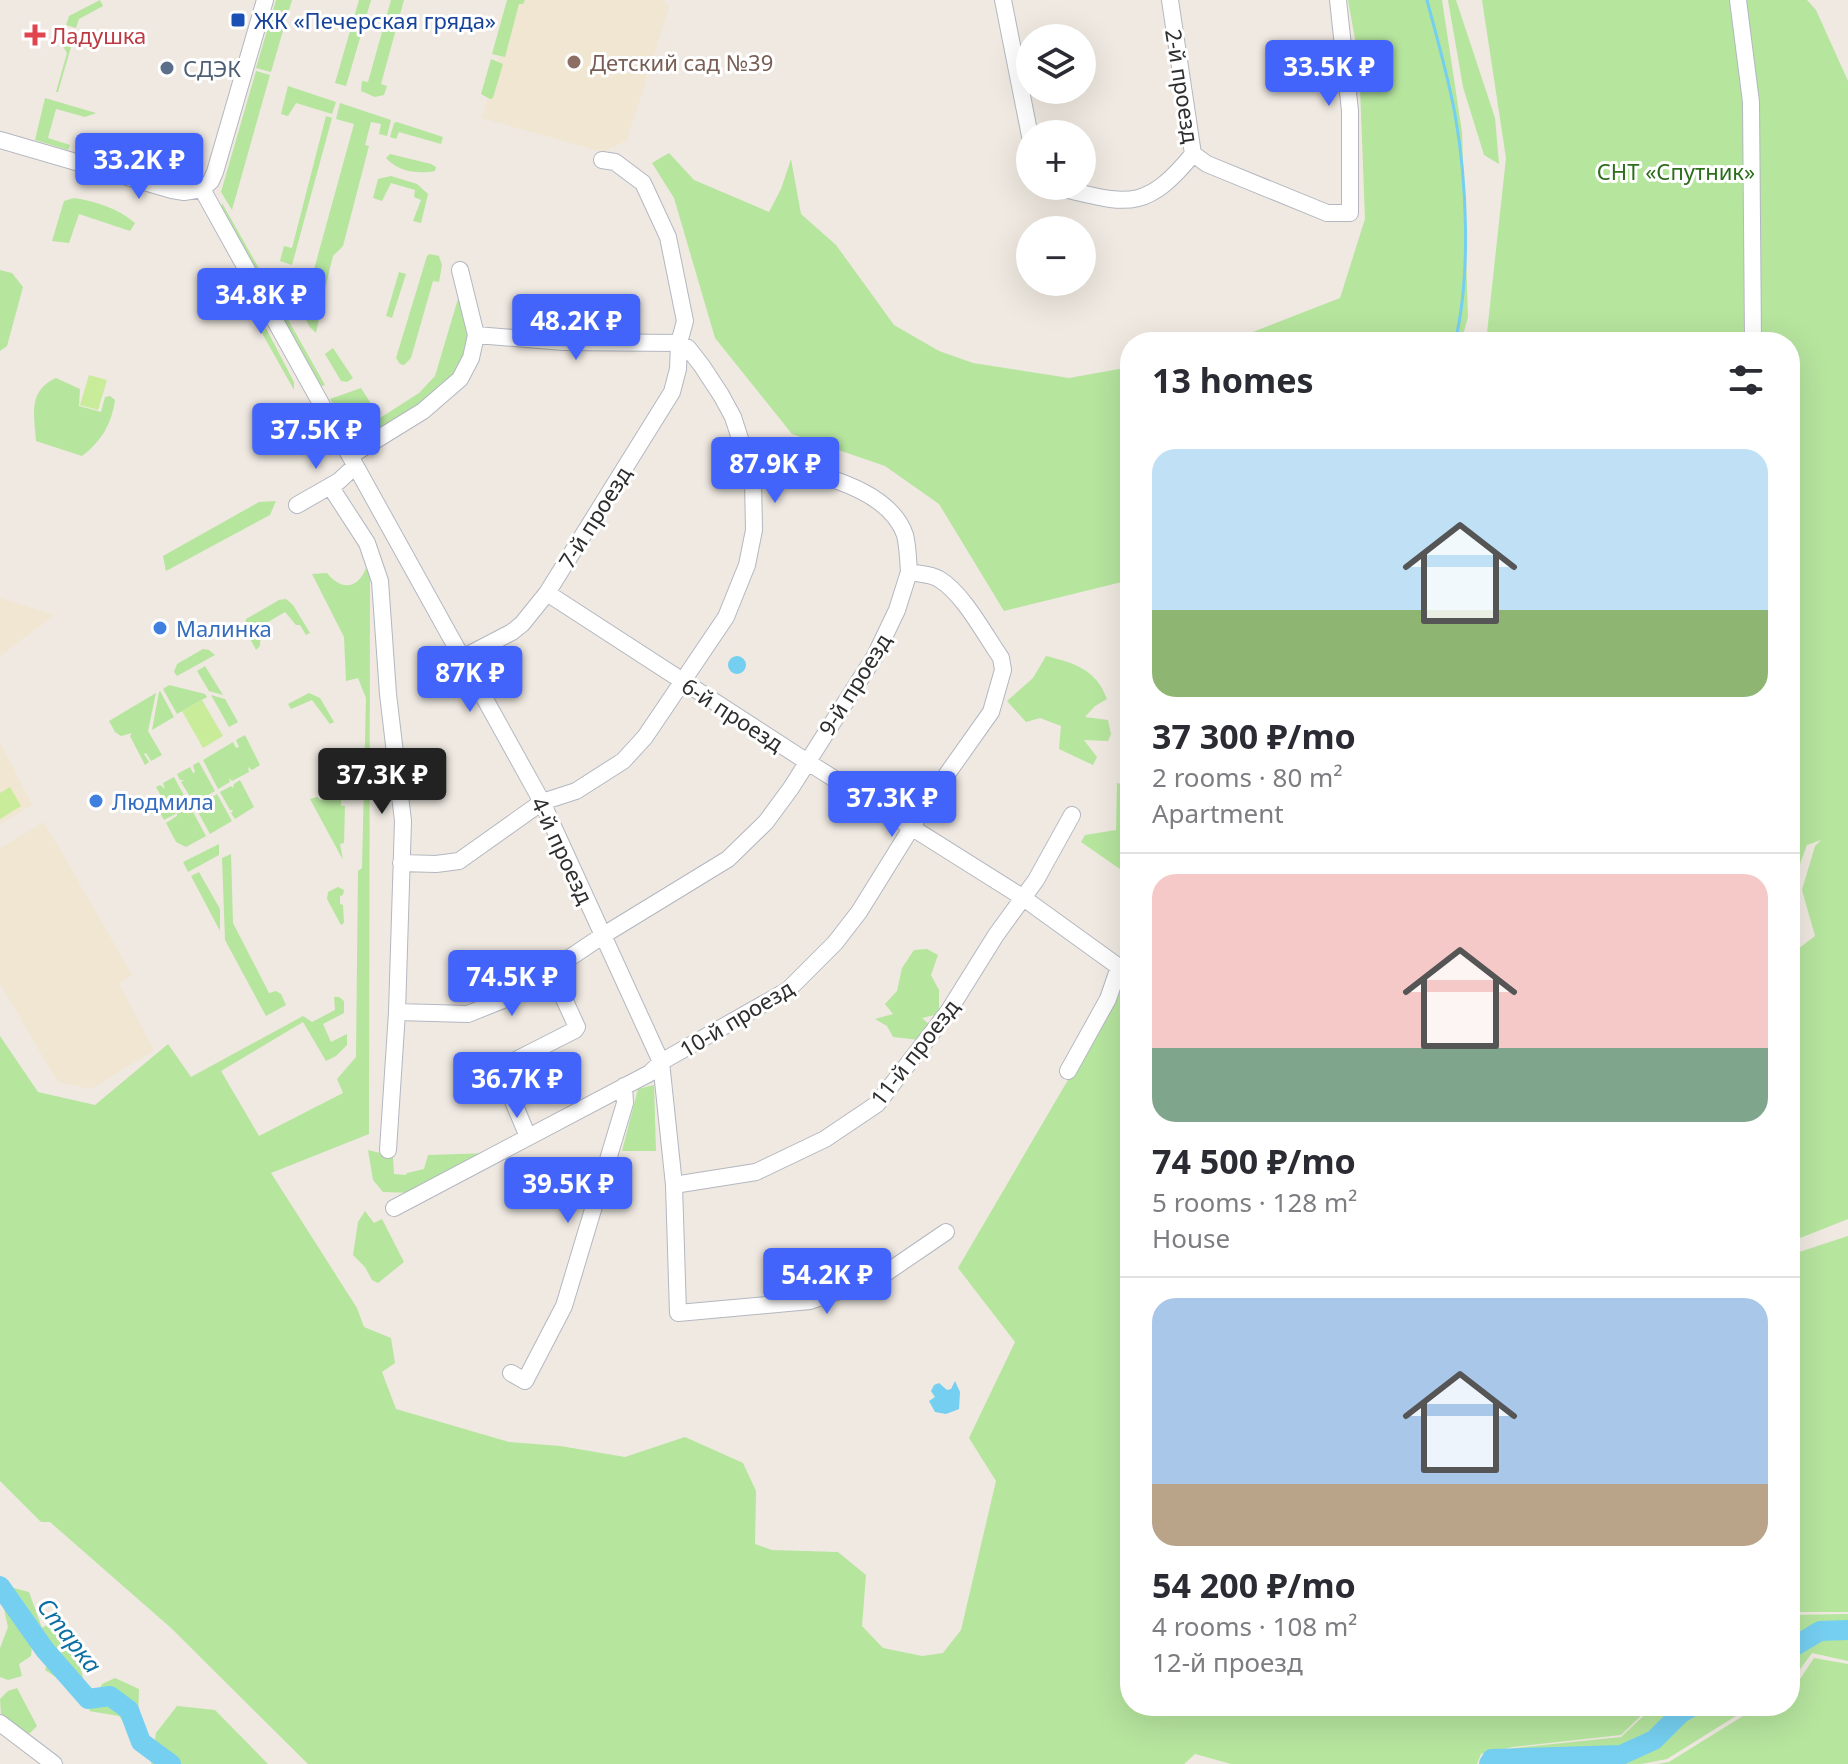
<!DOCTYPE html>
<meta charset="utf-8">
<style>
body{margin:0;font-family:"Noto Sans",sans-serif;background:#f2f2f3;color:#2b2b33;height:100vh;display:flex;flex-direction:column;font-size:30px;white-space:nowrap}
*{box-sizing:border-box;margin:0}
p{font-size:26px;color:#7c7c81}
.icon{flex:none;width:44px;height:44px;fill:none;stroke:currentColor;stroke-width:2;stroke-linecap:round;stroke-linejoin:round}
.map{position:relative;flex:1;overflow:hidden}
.panel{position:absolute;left:1120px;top:332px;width:680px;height:1384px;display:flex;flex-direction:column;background:#fff;border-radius:32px;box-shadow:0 8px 32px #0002}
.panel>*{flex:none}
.buttons{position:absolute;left:1016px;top:24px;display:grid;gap:16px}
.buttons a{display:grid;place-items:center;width:80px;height:80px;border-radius:50%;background:#fff;box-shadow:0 8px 32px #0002;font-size:40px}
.price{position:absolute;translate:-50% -68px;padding:0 18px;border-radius:8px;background:#4264fb;color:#fff;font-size:26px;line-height:52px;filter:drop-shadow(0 2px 4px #0008)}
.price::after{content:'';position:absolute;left:50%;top:48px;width:24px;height:18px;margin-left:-12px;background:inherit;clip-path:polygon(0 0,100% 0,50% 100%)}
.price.active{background:#222;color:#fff}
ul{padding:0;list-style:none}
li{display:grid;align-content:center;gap:16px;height:424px;padding:0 32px}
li+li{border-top:2px solid #e1e1e2}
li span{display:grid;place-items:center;height:248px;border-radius:24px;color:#555}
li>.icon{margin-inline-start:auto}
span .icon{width:144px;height:144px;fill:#fffc;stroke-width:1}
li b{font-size:34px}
h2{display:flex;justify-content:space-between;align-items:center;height:96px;padding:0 32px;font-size:34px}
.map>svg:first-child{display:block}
.education{fill:#f0e6d1}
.green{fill:#b6e59e}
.pitch{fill:#c9ec9a}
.water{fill:#75cff0}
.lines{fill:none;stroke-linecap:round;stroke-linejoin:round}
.stream{stroke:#75cff0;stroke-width:3}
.river{stroke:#75cff0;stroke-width:20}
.minor-casing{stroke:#b4b7c1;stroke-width:18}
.minor{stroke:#fff;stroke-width:16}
.transit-dot{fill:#1a4fb4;stroke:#fff;stroke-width:3}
.health-dot{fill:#e0444e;stroke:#fff;stroke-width:3}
.education-dot{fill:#8d6e63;stroke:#fff;stroke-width:3}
.service-dot{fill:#5c6f8a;stroke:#fff;stroke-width:3}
.shop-dot{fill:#3f7fe0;stroke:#fff;stroke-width:3}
.labels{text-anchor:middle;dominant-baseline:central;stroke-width:6;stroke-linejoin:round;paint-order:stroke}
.transit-label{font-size:22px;fill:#164399;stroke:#fff;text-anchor:start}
.health-label{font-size:22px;fill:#be3a42;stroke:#fff;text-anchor:start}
.education-label{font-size:22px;fill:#785e54;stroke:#fff;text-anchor:start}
.service-label{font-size:22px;fill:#4e5e75;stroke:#fff;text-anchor:start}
.street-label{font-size:22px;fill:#2e2e2e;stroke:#fff}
.park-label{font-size:22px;fill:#2c6e1b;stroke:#fff}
.shop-label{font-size:22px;fill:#366cbe;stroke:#fff;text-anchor:start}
.water-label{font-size:24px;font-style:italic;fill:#0d6fa3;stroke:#fff}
</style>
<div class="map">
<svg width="1848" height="1764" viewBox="0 0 1848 1764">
<rect width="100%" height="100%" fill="#efe9e1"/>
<path class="education" d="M 515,0 L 664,0 L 669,7 L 627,140 L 603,152 L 482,118 Z
M 0,598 L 54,615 L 0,656 Z
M 0,742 L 32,805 L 0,824 Z
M 44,822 L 132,975 L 119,984 L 154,1050 L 92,1089 L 58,1082 L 0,984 L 0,848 Z"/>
<path class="green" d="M 100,0 L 103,6 L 79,19 L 76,28 L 66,25 L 69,16 Z
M 276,0 L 292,0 L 271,72 L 256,68 Z
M 359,0 L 371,0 L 346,86 L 335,83 Z
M 391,0 L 404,0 L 381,84 L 387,86 L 384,95 L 375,97 L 361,91 L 362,81 L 368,82 Z
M 507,0 L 525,0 L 523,4 L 519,4 L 505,57 L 492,54 Z
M 1348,0 L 1442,0 L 1462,132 L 1468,317 L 1461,342 L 1227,342 L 1340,298 L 1365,219 L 1359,61 Z
M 1448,0 L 1456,0 L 1495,118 L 1499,164 L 1484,155 L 1463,87 Z
M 1482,0 L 1807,0 L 1816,10 L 1848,81 L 1848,1219 L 1790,1242 L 1790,955 L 1815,936 L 1802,890 L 1815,846 L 1821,840 L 1807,845 L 1790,891 L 1790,342 L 1486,342 L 1506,158 Z
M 65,30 L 75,33 L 58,92 L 56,92 L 67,53 L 61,43 Z
M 491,59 L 503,64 L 493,98 L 490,99 L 481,94 Z
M 256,71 L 270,75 L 232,210 L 221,192 Z
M 288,86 L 336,102 L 332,114 L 296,103 L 288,116 L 281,114 Z
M 45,98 L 96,113 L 85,117 L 56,109 L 48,138 L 70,145 L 68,150 L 35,140 Z
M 340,103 L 391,120 L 387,136 L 379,134 L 381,124 L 371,122 L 365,145 L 369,146 L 343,246 L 333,256 L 322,301 L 296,289 L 295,278 L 310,284 L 354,124 L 336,119 Z
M 326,116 L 332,118 L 292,265 L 280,261 L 284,246 L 292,248 Z
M 397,122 L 443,137 L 441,144 L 399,132 L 396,139 L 390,137 L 394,123 Z
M 669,153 L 694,180 L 769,212 L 781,189 L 791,159 L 801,214 L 836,245 L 894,325 L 939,351 L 973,363 L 1069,378 L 1130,367 L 1130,580 L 1004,611 L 939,504 L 885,466 L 792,434 L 715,338 L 674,198 L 652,163 Z
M 390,154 L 431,164 L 436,167 L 435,171 C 418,174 398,172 386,158 Z
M 391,176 L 417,184 L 428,194 L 421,223 L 413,221 L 421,200 L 414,197 L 415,190 L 391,183 L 382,201 L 373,198 L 378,179 Z
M 74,198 C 98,202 117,208 135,223 L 130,231 L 79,214 L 69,243 L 52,241 L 64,201 Z
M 222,203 L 325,385 L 320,387 L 220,217 Z
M 430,254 L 439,256 L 442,265 L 439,282 L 433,281 L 411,358 L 404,365 L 400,364 L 396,358 L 427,256 Z
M 0,270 L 12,273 L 23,287 L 7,346 L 0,351 Z
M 399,272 L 406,274 L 392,318 L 386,316 Z
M 463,282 L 472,313 L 460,379 L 369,440 L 377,414 L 380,418 L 419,393 L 435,376 Z
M 296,292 L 322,305 L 316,333 L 309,326 L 295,297 Z
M 257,311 L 294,382 L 294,390 L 250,312 Z
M 333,348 L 353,378 L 347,382 L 341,381 L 325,354 Z
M 56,378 L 80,389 L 79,406 L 101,412 L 105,397 L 110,396 L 115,400 C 112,423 101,442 82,456 L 36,441 C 34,414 28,391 56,378 Z
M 361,388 L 375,410 L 366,439 L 362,444 L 355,441 L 330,399 Z
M 276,501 L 270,515 L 166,571 L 163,556 L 259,502 Z
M 366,568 L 370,576 L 369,1134 L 271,1173 L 357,1308 L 364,1327 L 391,1338 L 395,1363 L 382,1372 L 396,1409 L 509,1442 L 560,1446 L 625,1457 L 685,1437 L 743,1463 L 756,1491 L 755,1544 L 772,1550 L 838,1552 L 866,1575 L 862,1626 L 883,1648 L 922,1656 L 943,1653 L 961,1630 L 996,1481 L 969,1438 L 1015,1342 L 958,1268 L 1106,1015 L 1123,976 L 1130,979 L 1130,1706 L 1651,1706 L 1621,1735 L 1513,1747 L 1481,1754 L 1477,1764 L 1231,1764 L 1195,1754 L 1184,1764 L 308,1764 L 171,1628 L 50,1522 L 41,1522 L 0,1481 L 0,1036 L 38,1092 L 95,1105 L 168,1044 L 191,1077 L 303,1016 L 312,1022 L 335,1010 L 334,997 L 339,997 L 344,1001 L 344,1013 L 323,1024 L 331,1042 L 347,1034 L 347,1045 L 336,1056 L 326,1061 L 303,1022 L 221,1071 L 259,1136 L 343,1093 L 337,1079 L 356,1057 L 358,871 L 362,868 L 366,698 L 358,678 L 346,681 L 344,637 L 312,574 L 327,573 C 340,590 358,590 366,568 Z
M 286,599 L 293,605 L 310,633 L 306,635 L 300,625 L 296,625 L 285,612 L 261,626 L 260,646 L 256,650 L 245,629 L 246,619 L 279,600 Z
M 203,649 L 209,650 L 215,655 L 177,676 L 174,672 L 177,664 Z
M 1046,656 C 1074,663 1096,669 1107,699 L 1095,706 L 1085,717 L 1108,720 L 1111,734 L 1108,741 L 1084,740 L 1097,757 L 1093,765 L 1059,749 L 1061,726 L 1040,718 L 1026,722 L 1007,701 L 1033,678 Z
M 205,666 L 223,695 L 209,691 L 197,671 Z
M 169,685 L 205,694 L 207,697 L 177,714 L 163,689 Z
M 160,691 L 174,717 L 152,730 L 159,692 Z
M 156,693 L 148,731 L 162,755 L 151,761 L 146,753 L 144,754 L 149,762 L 145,765 L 130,736 L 132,733 L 121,736 L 115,732 L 109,721 Z
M 309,693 L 320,698 L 334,722 L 330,724 L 312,700 L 291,709 L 288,704 Z
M 211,695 L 225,699 L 238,722 L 229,727 Z
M 245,735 L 260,765 L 252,770 L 248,767 L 249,772 L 232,781 L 229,778 L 230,782 L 218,789 L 203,760 L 233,742 L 236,748 L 239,747 L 236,740 Z
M 199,762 L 215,791 L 194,803 L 181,782 L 184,780 L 180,780 L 177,774 L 190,767 L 193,773 L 195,772 L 193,765 Z
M 174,777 L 206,836 L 186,847 L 176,842 L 166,823 L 177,816 L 177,813 L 164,820 L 156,805 L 161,796 L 156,787 L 160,785 L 165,789 L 163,783 Z
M 240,780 L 254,807 L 235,819 L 231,813 L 233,810 L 230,810 L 220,792 L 231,786 L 233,788 L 234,784 Z
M 338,783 L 345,789 L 345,795 L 341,796 L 341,806 L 345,806 L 344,843 L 340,844 L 343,860 L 310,799 L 317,797 L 320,800 L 338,790 L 335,785 Z
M 1117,783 L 1130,786 L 1130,876 L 1081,842 L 1085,835 L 1116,830 Z
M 217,794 L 232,821 L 210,834 L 198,812 L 200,809 L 195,806 L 208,799 L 212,801 L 211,798 Z
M 219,844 L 219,855 L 188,872 L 183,862 Z
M 231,854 L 233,923 L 269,993 L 276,991 L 281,994 L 286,1005 L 266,1016 L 225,940 L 222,858 Z
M 199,872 L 220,909 L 220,931 L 191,876 Z
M 338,887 L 344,890 L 343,895 L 340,896 L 340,904 L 343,905 L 344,923 L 341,925 L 327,899 L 328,892 Z
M 927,949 L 938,955 L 931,975 L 939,990 L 939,1014 L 922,1018 L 931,1026 L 920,1040 L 893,1037 L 887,1026 L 875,1019 L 893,1014 L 885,1004 L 897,991 L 902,968 L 914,950 Z
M 654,1085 L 656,1151 L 622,1151 L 638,1089 Z
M 368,1150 L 393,1156 L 394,1174 L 406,1175 L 407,1173 L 424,1169 L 428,1155 L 489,1153 L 413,1193 L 383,1192 L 373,1180 Z
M 365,1211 L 374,1223 L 382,1219 L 404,1262 L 378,1283 L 372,1280 L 365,1267 L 353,1255 L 358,1222 Z
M 1848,1236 L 1848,1612 L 1790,1612 L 1790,1255 Z
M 14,1588 L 29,1592 L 42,1628 L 53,1621 L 77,1652 L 83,1678 L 75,1690 L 45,1670 L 48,1661 L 32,1645 L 31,1656 L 19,1664 L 22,1676 L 8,1680 L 0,1677 L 0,1648 L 8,1627 L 4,1609 L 15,1599 Z
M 1848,1614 L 1848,1661 L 1812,1653 L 1790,1683 L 1790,1615 Z
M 1814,1658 L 1848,1664 L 1848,1764 L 1657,1764 L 1669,1762 L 1759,1706 L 1790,1706 L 1790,1687 L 1798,1682 Z
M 115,1678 L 139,1689 L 138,1719 L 133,1735 L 119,1716 L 89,1711 L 102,1684 Z
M 17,1688 L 37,1726 L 29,1734 L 1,1714 L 0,1699 L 8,1691 Z
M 177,1706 L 215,1710 L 268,1764 L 151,1764 L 156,1733 Z
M 1654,1706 L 1752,1706 L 1667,1759 L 1641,1764 L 1479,1764 L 1482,1756 L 1515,1748 L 1621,1737 Z"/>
<path class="pitch" d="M 89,375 L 107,380 L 98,410 L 80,405 Z
M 202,700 L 223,736 L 203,748 L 182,711 Z
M 10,787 L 21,806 L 0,819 L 0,793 Z"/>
<path class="water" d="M728 665a9 9 0 1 1 18 0a9 9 0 1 1-18 0Z
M 955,1381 L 960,1392 L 959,1409 L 946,1414 L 935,1412 L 929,1401 L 935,1397 L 931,1391 L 934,1385 L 939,1383 L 947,1390 L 951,1389 Z"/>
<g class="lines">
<path class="stream" d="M 1427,0 C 1437,38 1448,76 1455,114 C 1467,182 1471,276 1455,342"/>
<path class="river" d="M 0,1586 L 45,1650 L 88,1699 L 110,1696 L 129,1710 L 141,1742 L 171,1764
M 1790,1649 L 1820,1631 L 1848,1630
M 1489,1764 L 1492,1759 L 1621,1755 L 1654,1740 L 1681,1713 L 1693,1706"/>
<defs>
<path id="minor" d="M 1003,0 L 1030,136
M 1738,0 L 1751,102 L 1753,342
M 0,140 L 172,190 L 184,192 L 202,189
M 1193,154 L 1207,164 L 1327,213 L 1350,213 L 1350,111 L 1338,0
M 1050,186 C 1122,201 1141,218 1193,154 L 1170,0
M 202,189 L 542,802 L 661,1062 L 674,1185 L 678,1313 L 810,1301 L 880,1277 L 946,1232
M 202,189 L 211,181 L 215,172 L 265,0
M 476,335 L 564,342 L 679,343
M 350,456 L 423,411 L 460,379 L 471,358 L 476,335 L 460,270
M 330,486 L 367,543 L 380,581 L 388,694 L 403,821 L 397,1012 L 388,1150
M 297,505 L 339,481 L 355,466
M 547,593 L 806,761 L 1022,897 L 1119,967 L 1108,999 L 1068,1071
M 462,658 L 512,632 L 522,624 L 547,593 L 672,392 L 678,369 L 679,343 L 685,321 L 668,237 L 643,183 L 615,162 L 602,160
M 401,863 L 436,864 L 459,861 L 542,802 L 576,791 L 623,761 L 645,737 L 726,617 L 747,565 L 754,530 L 753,479 L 733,417 L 721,395 L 702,366 L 688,348 L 679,343
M 397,1012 L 468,1014 L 513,996 L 602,936 L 728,859 L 766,822 L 791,788 L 875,656 L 897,610 L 909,572
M 528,1137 L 501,1072 L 506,1065 L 575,1030 L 577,1027 L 553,975
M 674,1185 L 756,1172 L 825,1139 L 877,1104 L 948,1012 L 996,935 L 1036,880 L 1072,815
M 394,1208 L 650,1073 L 661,1062 L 788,990 L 835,943 L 859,912 L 928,801 L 991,712 L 1003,670 L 1001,658 C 985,635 963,593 939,579 C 931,574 919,574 909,572 C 908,560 908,547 905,535 C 887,483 796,467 749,463
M 511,1373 L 525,1381 L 564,1306 L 625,1103 L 624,1086
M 0,1723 L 54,1764"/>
</defs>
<use href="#minor" class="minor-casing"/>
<use href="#minor" class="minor"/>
</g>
<rect class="transit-dot" x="230" y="12" width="16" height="16" rx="4"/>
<path class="health-dot" d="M31 23h8v8h8v8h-8v8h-8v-8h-8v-8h8z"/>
<circle class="education-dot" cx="574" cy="62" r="8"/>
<circle class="service-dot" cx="167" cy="68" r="8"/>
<g class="shop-dot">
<circle cx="160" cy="628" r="8"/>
<circle cx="96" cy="801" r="8"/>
</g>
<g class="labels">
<g class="transit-label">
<text x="254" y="20">ЖК «Печерская гряда»</text>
</g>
<g class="health-label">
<text x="51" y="35">Ладушка</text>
</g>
<g class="education-label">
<text x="590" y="62">Детский сад №39</text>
</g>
<g class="service-label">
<text x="183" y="68">СДЭК</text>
</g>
<g class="street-label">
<text transform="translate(1183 86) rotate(81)">2-й проезд</text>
<text transform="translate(594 517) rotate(-58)">7-й проезд</text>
<text transform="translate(854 684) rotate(-58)">9-й проезд</text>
<text transform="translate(733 714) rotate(33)">6-й проезд</text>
<text transform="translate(563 850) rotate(65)">4-й проезд</text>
<text transform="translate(736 1018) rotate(-31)">10-й проезд</text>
<text transform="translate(914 1052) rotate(-52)">11-й проезд</text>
</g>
<g class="park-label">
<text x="1676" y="171">СНТ «Спутник»</text>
</g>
<g class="shop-label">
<text x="176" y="628">Малинка</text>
<text x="112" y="801">Людмила</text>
</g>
<g class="water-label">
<text transform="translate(70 1635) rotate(52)">Старка</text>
</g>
</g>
</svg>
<div class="buttons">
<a><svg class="icon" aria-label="layers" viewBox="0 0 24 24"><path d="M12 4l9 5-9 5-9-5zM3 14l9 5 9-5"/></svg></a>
<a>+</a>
<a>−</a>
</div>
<b class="price" style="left:1329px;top:108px">33.5K ₽</b>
<b class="price" style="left:139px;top:201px">33.2K ₽</b>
<b class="price" style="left:261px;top:336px">34.8K ₽</b>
<b class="price" style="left:576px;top:362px">48.2K ₽</b>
<b class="price" style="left:316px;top:471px">37.5K ₽</b>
<b class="price" style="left:775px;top:505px">87.9K ₽</b>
<b class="price" style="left:470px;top:714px">87K ₽</b>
<b class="price active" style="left:382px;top:816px">37.3K ₽</b>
<b class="price" style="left:892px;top:839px">37.3K ₽</b>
<b class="price" style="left:512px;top:1018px">74.5K ₽</b>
<b class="price" style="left:517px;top:1120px">36.7K ₽</b>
<b class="price" style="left:568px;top:1225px">39.5K ₽</b>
<b class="price" style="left:827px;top:1316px">54.2K ₽</b>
<section class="panel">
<h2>13 homes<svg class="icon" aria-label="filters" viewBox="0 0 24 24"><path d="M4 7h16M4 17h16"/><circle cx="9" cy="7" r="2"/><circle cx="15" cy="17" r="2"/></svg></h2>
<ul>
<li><span style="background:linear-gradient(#bfe0f5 65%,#8fb573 0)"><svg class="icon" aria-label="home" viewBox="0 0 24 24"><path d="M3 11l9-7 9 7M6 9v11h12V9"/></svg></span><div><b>37 300 ₽/mo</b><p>2 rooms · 80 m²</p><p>Apartment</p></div></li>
<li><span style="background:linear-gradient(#f6c9c9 70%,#7fa58c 0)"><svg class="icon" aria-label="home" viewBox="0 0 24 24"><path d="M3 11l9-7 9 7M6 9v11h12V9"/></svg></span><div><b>74 500 ₽/mo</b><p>5 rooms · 128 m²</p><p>House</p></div></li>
<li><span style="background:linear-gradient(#a9c7e8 75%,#b9a48a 0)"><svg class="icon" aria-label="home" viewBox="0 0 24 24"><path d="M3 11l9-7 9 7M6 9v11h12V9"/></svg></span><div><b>54 200 ₽/mo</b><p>4 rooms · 108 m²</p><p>12-й проезд</p></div></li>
</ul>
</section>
</div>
